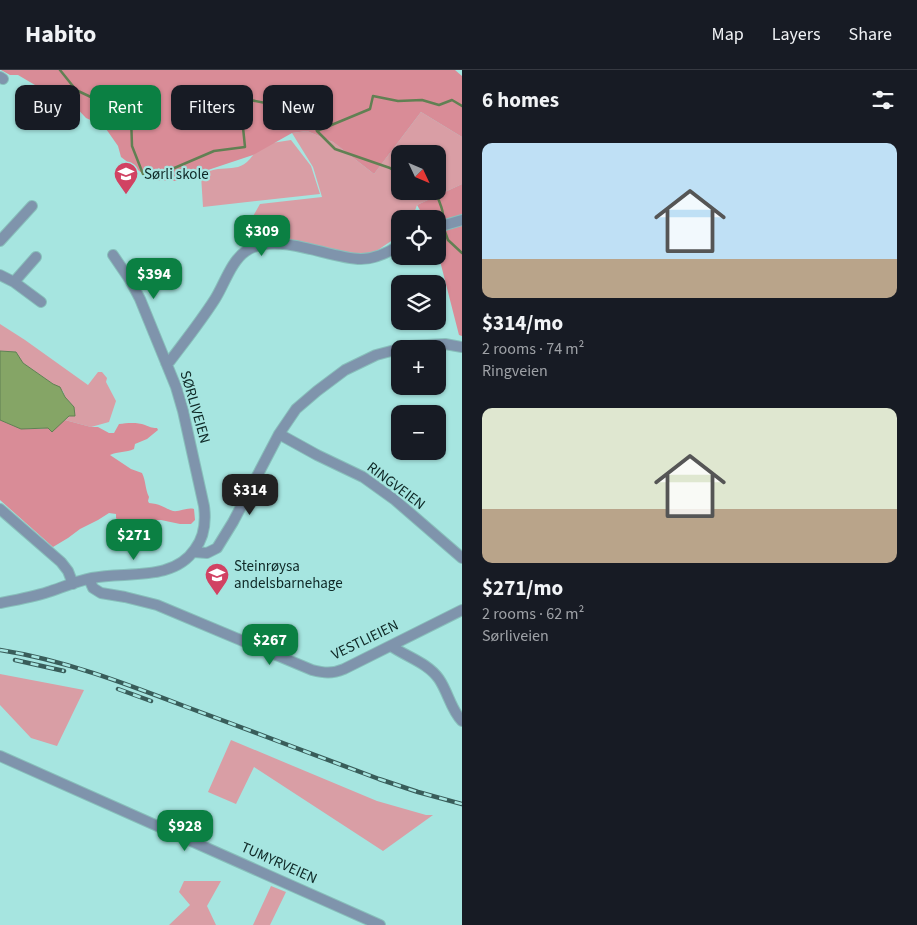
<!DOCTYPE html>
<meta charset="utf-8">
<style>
body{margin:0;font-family:"Source Sans 3",sans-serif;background:#20242c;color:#f1f3f6;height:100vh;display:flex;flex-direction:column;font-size:19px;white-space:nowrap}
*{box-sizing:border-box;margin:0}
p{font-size:16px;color:#9ea1a6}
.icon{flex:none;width:28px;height:28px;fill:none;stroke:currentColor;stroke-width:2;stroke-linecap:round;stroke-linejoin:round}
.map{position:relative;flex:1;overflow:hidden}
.side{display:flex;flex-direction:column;background:#171b24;width:455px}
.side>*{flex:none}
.hud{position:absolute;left:15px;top:15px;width:371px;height:45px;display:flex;gap:10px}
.needle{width:32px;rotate:134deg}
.fabs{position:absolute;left:391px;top:75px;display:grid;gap:10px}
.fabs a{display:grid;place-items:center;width:55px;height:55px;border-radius:10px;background:#171b24;box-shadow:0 1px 4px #0004;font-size:25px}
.price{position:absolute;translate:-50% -42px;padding:0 11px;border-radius:10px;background:#0b8043;color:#fff;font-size:16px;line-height:32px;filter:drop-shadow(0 1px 2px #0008)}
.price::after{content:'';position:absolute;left:50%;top:30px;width:15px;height:11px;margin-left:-8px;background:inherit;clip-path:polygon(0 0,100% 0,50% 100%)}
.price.current{background:#222;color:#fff}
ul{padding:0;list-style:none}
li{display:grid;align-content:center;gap:10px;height:265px;padding:0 20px}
li span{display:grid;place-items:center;height:155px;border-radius:10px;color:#555}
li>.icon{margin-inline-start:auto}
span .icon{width:90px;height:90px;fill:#fffc;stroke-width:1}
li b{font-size:21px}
h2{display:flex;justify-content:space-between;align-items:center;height:60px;padding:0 20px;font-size:21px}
.pill{padding:0 18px;border-radius:10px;background:#171b24;box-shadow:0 1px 4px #0004;font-size:18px;line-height:45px}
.pill.current{background:#0b8043;color:#fff}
header{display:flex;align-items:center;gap:30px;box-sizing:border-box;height:70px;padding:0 25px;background:#171b24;border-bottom:1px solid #363941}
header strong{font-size:24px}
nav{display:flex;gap:28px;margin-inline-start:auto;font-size:18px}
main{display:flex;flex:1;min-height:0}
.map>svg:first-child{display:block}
.green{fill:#d99ea5;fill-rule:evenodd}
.forest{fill:#d98c97}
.water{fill:#85a566;stroke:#618053}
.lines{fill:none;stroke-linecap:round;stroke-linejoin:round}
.stream{stroke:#618053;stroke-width:2.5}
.minor-casing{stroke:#88bfbb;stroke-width:12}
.minor{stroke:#7f94ac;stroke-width:10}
.rail-casing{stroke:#395d5a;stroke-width:4.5}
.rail{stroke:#a6e5e0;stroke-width:2.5;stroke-dasharray:8;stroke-linecap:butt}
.labels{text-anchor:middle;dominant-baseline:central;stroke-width:4.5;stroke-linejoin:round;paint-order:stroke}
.poi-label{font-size:15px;fill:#0e2826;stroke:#a6e5e0;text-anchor:start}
.street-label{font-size:15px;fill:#0e2826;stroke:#a6e5e0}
</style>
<header>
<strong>Habito</strong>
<nav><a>Map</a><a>Layers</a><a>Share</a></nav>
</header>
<main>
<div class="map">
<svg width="462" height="855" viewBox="0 0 462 855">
<rect width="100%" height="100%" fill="#a6e5e0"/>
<path class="green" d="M 421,42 L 462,67 L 462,114 L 417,135 L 412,149 L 400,149 L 400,165 L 372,184 L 351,184 L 243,164 L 260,134 L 322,127 L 313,97 L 292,63 L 307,61 L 333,72 L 374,104 ZM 400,84 L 438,84 L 438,121 L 400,121 Z
M 291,70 L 311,96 L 320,124 L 203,137 L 201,105 C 228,90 241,111 259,75 Z
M 0,254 L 25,270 L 88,315 L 98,302 L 102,302 L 107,308 L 106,312 L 116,331 L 109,352 L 91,357 L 65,350 L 69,345 L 73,346 L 74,337 L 65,327 L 63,321 L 23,293 L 16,282 L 0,281 Z
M 0,604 L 84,620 L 57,676 L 31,668 L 0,635 Z
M 231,670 L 377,731 L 426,745 L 433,745 L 383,781 L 254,697 L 236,734 L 208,722 Z
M 184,811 L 221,811 L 207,836 L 216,855 L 169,855 L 190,835 L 179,822 Z
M 271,816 L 286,822 L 270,855 L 253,855 Z"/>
<path class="forest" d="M 1,0 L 455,0 L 462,6 L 462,67 L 421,42 L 374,104 L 333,72 L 307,61 L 292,63 L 253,85 L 175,111 L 151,110 L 121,87 L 118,76 L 104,56 L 86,48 L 69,30 L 52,19 L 35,15 L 18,5 L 10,5 Z
M 462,114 L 462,266 L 459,265 L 438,183 L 438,149 L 425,149 L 417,135 Z
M 0,350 C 24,360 42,364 65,350 L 91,357 L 98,357 L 109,363 L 114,363 L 119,354 C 127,353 137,352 145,355 C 150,357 151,358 157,358 L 158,360 L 147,369 L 135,374 L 134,379 C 126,383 118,381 110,385 L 131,399 L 142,403 C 146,411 145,419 149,427 L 148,431 L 149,433 C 161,434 164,438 173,441 C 180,442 187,437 194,439 L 195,450 L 191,454 L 180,454 L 161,450 L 118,451 L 116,448 L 116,444 L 109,443 L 98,450 L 80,459 L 68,468 L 53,477 L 0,430 Z"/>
<path class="water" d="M 0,281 L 16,282 L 23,293 L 53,314 L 60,317 L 65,327 L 74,337 L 75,346 L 69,346 L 52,362 L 48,358 L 21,359 L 0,350 Z"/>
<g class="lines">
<path class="stream" d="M 60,0 L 76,20 L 131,46 L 132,76 L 143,104 L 172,99 L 214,81 L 245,77 L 240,28 L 281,36 L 287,49 L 310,39 L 317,61 L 370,39 L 373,26 L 398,31 L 422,30 L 439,35 L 452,30 L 462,36
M 317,61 L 335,79 L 390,98 L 400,105
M 436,122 C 440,136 444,138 443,153
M 444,159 L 448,170 L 462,183"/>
<defs>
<path id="minor" d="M 0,7 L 3,9
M 438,157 L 462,150
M 0,171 L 32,136
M 0,205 L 14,212 L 41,232
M 14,212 L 36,187
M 166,293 L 170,291 C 185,271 201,251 215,229 C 224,215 231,191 246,181 C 277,160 328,189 361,189 C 375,189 389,182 400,175
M 279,364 L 317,385 L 363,407 L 395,430 L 462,488
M 0,439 L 61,492 L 68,501 L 73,514
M 194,482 L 207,483 L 217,478 L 233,452 L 279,364 L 296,339 L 317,321 L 345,300 L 376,285 L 410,276 L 445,274 L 462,277
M 89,509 L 93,518 L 101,523 L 125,527 L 157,535 L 312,600 C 324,603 332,604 344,599 L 462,540
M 0,533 C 16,530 33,527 48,522 C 63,517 77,511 92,508 C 126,501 173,512 195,479 C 205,466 206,451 204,436 L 183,341 L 176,317 L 140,229 L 130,210 L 113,185
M 391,576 C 407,587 428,593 439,609 C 448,622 451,640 462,651
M 0,686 L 380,855"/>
</defs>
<use href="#minor" class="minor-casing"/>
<use href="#minor" class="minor"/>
<defs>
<path id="rail" d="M 0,580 C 64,590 124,613 184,636 C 249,660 314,685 379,709 L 418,722 L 462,734
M 15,590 L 64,601
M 118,619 L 151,631"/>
</defs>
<use href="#rail" class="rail-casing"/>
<use href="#rail" class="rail"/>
</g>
<defs>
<symbol id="school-pin" viewBox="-11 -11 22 30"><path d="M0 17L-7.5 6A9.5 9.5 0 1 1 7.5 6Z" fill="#d14263" stroke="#a6e5e0"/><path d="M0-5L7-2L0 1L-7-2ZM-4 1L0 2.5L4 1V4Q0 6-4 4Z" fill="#fff"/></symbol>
</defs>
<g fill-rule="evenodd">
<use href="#school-pin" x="112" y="90" width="28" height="38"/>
<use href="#school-pin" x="203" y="491" width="28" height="38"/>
</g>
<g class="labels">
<g class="poi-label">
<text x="144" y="104">Sørli skole</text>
<text x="234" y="496">Steinrøysa<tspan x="234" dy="17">andelsbarnehage</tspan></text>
</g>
<g class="street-label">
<text transform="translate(195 337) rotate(74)">SØRLIVEIEN</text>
<text transform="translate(396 416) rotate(37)">RINGVEIEN</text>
<text transform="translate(365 570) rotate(-26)">VESTLIEIEN</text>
<text transform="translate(279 793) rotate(24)">TUMYRVEIEN</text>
</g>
</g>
</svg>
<div class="fabs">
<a><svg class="needle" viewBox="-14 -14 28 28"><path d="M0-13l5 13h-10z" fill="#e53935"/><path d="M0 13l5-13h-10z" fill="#9ea1a6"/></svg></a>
<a><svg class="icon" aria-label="locate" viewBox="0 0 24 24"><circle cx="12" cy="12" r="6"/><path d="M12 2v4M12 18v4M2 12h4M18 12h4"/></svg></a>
<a><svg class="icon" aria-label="layers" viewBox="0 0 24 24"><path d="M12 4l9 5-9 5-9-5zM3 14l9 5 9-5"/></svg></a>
<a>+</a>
<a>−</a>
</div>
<b class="price" style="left:262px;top:187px">$309</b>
<b class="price" style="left:154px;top:230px">$394</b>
<b class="price current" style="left:250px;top:446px">$314</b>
<b class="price" style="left:134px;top:491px">$271</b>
<b class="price" style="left:270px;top:596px">$267</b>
<b class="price" style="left:185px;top:782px">$928</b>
<div class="hud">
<a class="pill">Buy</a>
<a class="pill current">Rent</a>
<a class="pill">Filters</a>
<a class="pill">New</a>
</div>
</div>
<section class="side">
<h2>6 homes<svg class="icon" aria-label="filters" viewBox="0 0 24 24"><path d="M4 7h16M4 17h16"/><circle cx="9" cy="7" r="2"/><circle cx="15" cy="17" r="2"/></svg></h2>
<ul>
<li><span style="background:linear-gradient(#bfe0f5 75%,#b9a48a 0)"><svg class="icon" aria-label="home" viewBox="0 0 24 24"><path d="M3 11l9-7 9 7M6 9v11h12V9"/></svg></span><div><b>$314/mo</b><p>2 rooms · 74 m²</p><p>Ringveien</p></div></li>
<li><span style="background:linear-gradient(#dfe7d0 65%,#b9a48a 0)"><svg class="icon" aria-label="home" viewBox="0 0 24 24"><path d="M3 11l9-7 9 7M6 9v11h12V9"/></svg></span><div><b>$271/mo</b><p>2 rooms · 62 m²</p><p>Sørliveien</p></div></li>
</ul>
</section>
</main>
